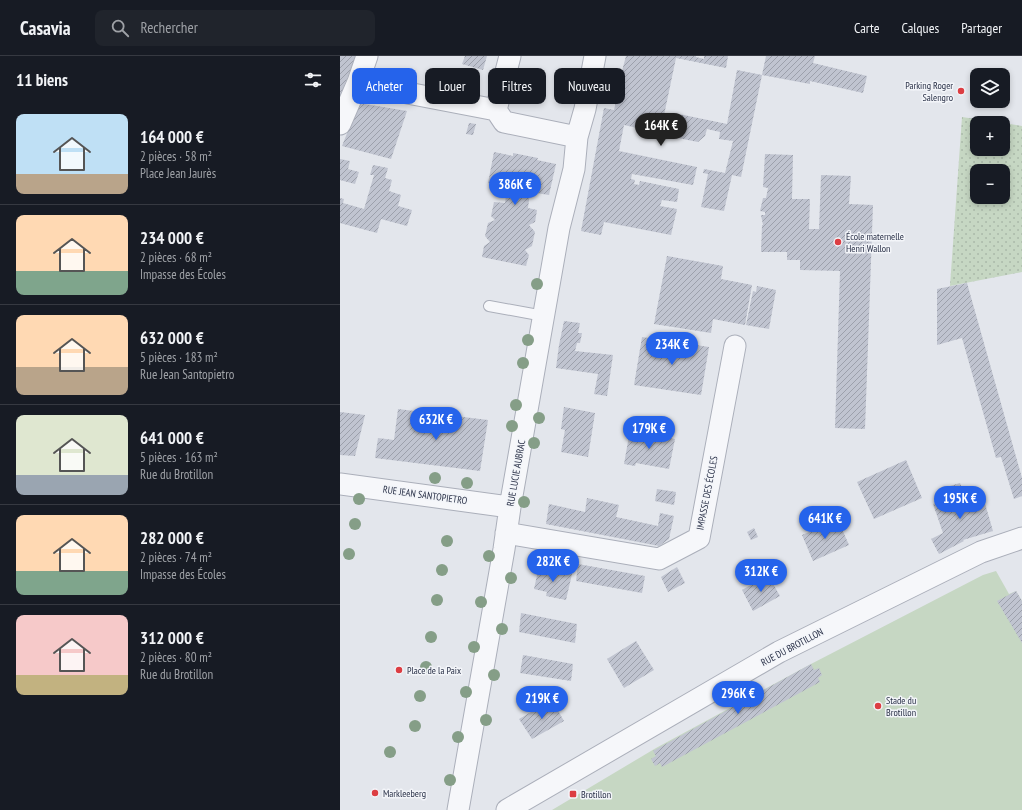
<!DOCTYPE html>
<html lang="fr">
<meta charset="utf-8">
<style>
body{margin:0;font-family:"PT Sans Narrow",sans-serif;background:#20242c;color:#f1f3f6;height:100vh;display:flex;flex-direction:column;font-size:15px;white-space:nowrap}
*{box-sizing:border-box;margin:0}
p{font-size:13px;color:#9ea1a6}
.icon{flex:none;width:22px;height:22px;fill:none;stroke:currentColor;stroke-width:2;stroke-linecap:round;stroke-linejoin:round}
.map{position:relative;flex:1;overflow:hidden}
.sheet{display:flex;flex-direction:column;background:#171b24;width:340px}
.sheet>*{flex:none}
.hud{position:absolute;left:12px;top:12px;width:380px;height:36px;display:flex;gap:8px}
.controls{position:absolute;left:630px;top:12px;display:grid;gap:8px}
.controls a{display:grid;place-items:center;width:40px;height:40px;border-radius:8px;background:#171b24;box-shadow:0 2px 6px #0003;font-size:20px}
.price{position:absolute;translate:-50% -34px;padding:0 9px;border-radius:14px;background:#2563eb;color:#fff;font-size:13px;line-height:26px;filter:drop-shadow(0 1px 2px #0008)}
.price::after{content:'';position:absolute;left:50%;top:24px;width:12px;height:9px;margin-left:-6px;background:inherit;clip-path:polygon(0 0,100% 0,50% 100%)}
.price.current{background:#222;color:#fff}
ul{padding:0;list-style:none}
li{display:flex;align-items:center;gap:12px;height:100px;padding:0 16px}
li+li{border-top:1px solid #363941}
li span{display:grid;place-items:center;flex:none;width:112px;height:80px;border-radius:8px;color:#555}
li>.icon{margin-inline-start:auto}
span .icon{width:48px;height:48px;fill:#fffc;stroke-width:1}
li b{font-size:17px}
h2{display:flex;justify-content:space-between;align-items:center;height:48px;padding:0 16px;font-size:17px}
.chip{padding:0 14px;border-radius:8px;background:#171b24;box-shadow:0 2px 6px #0003;font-size:14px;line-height:36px}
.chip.current{background:#2563eb;color:#fff}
header{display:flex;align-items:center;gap:24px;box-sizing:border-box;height:56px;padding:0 20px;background:#171b24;border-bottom:1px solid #363941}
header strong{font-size:19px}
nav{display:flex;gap:22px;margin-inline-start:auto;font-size:14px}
.search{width:280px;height:36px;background:#20242c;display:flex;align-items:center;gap:10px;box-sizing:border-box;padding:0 14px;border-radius:8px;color:#9ea1a6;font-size:15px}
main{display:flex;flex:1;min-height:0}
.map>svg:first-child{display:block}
.green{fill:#c6d7c3}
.garden{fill:url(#garden-dots);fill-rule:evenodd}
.building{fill:url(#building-hatch)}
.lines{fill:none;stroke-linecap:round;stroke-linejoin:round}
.service-casing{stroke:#abafba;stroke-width:12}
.minor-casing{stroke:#abafba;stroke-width:23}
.service{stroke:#f6f7fa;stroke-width:10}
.minor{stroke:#f6f7fa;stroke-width:21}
.tree{fill:#859e87}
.poi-dot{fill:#dc3d42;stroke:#f3f5f9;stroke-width:1.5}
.labels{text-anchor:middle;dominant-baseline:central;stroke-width:3;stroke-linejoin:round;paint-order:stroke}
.poi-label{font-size:10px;fill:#293047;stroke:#f3f5f9;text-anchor:start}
.street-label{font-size:10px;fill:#293047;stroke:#f3f5f9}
</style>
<header>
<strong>Casavia</strong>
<div class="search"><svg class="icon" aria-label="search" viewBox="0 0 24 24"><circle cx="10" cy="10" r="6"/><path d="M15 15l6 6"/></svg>Rechercher</div>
<nav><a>Carte</a><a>Calques</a><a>Partager</a></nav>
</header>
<main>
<section class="sheet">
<h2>11 biens<svg class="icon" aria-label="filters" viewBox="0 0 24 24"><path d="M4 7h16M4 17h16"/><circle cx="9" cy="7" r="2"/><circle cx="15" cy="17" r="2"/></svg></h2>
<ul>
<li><span style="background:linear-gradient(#bfe0f5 75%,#b9a48a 0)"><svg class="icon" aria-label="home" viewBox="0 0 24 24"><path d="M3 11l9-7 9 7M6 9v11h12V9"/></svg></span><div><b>164 000 €</b><p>2 pièces · 58 m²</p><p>Place Jean Jaurès</p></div></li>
<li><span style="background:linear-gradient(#ffd9b3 70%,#7fa58c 0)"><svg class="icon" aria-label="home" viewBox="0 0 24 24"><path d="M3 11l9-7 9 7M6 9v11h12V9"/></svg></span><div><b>234 000 €</b><p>2 pièces · 68 m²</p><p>Impasse des Écoles</p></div></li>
<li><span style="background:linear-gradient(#ffd9b3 65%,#b9a48a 0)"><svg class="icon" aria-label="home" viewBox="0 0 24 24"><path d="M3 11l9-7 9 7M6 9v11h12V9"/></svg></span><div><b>632 000 €</b><p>5 pièces · 183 m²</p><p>Rue Jean Santopietro</p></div></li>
<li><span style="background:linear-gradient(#dfe7d0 75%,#9aa5b1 0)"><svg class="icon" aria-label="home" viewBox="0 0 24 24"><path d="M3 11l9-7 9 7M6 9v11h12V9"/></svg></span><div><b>641 000 €</b><p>5 pièces · 163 m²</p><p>Rue du Brotillon</p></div></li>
<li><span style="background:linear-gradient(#ffd9b3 70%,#7fa58c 0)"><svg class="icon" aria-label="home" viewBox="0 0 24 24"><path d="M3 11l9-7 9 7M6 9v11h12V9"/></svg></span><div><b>282 000 €</b><p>2 pièces · 74 m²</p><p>Impasse des Écoles</p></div></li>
<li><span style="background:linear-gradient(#f6c9c9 75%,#c2b280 0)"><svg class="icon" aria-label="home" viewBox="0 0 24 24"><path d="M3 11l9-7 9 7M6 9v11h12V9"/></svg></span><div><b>312 000 €</b><p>2 pièces · 80 m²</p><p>Rue du Brotillon</p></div></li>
</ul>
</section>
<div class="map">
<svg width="682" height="754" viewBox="0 0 682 754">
<defs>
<pattern id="garden-dots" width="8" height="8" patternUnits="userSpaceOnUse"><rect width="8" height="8" fill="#c6d7c3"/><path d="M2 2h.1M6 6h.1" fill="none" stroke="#aab9a9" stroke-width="1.8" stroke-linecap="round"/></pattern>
<pattern id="building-hatch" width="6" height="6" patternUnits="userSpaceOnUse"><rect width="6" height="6" fill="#c0c4d0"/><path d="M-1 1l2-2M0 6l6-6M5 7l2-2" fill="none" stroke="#9ca0ab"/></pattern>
</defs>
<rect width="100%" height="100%" fill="#e3e6ec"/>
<path class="green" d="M 656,515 L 669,538 L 676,535 L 682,545 L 682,754 L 212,754 L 316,692 L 471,608 L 643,519 Z"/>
<path class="garden" d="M 622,61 L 662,67 L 637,67 L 637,93 L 663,93 L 663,67 L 682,70 L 682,216 L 610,230 ZM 637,115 L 663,115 L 663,141 L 637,141 Z"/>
<path class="building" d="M 0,0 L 16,0 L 0,40 Z
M 125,0 L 147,0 L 143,14 L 122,8 Z
M 286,0 L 356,0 L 356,1 L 364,3 L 364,0 L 388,0 L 386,12 L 336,2 L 323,64 L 332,66 L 334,57 L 387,68 L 397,14 L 422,19 L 401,121 L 392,119 L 384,155 L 361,151 L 368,118 L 363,117 L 364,113 L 385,117 L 393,85 L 379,83 L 380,76 L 367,73 L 365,80 L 358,86 L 302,75 L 302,73 L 284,69 L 279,95 L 357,111 L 353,129 L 292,118 L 291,123 L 295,124 L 294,128 L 299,129 L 300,125 L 339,133 L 337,146 L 322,144 L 320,150 L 337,153 L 331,179 L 264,166 L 261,179 L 241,175 L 264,52 L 274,54 L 279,33 L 277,32 L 281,14 L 282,15 Z
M 426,0 L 475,0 L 473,7 L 527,20 L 523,37 L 470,25 L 470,28 L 422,19 Z
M 19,47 L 67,55 L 51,103 L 2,90 Z
M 129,67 L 136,68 L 133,79 L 126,78 Z
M 154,96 L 173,100 L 173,97 L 198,102 L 197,104 L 216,108 L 209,139 L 190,136 L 188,152 L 197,154 L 195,166 L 189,169 L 195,176 L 192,190 L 185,194 L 189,199 L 186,210 L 142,201 L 144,190 L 150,186 L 145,180 L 148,167 L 155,164 L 151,160 L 154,146 L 165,147 L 167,132 L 148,127 Z
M 425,98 L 453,99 L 452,143 L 470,143 L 469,173 L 479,173 L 481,119 L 511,120 L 509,148 L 533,149 L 525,373 L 495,372 L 500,215 L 460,214 L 460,204 L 447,204 L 447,196 L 421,196 L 422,169 L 423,169 L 421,159 L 425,159 L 425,156 L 420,155 L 423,142 L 426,142 L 428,132 L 423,131 Z
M 0,103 L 10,105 L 8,113 L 19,116 L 15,128 L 0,124 Z
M 33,109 L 48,112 L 45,122 L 52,124 L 49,135 L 61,139 L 58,150 L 72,154 L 67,170 L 41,163 L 37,177 L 0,167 L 0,142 L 4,143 L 3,147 L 24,153 L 34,119 L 30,119 Z
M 327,200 L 383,210 L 381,223 L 412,229 L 405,269 L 373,263 L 371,277 L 314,268 Z
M 627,227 L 682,422 L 682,440 L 674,443 L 661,401 L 656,402 L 622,282 L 597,289 L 597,233 Z
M 417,230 L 436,234 L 429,273 L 406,269 L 413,235 L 416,236 Z
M 224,265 L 240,267 L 238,277 L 242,277 L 240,287 L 237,287 L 235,295 L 273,299 L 267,340 L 254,338 L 258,318 L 216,312 L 219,289 Z
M 302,281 L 369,291 L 361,339 L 294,329 Z
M 224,351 L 255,357 L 248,401 L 221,396 L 225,374 L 221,373 Z
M 58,353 L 148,364 L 140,415 L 35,402 L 38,382 L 54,384 Z
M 0,356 L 25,359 L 15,400 L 0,399 Z
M 290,374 L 335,383 L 329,413 L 296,407 L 295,410 L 284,408 Z
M 566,404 L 582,442 L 534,463 L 517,426 Z
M 620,427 L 625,439 L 608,445 L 612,454 L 644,444 L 653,475 L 623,484 L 624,485 L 599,498 L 591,483 L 603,477 L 593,448 L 607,442 L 603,432 Z
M 317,433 L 336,436 L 334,449 L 315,445 Z
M 247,442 L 279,449 L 276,461 L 318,470 L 320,457 L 334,460 L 329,483 L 319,490 L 206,468 L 209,448 L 245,456 Z
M 498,464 L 509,489 L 473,505 L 462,479 Z
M 414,472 L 418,481 L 411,484 L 407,476 Z
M 238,508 L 305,520 L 302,537 L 236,525 Z
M 199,510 L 232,518 L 226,544 L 206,540 L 207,536 L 194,533 Z
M 337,511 L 345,527 L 328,536 L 321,521 Z
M 428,519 L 440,540 L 413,555 L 402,534 Z
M 676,535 L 682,545 L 682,587 L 657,545 Z
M 181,557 L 237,568 L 235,587 L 179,576 Z
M 296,585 L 314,614 L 284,632 L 267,603 Z
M 183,599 L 233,608 L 231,625 L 180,617 Z
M 471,608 L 474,614 L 479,612 L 482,619 L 478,622 L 480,626 L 322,711 L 320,707 L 315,710 L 311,703 L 316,700 L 313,695 Z
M 212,644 L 224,665 L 192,683 L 179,663 Z"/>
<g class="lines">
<defs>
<path id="service" d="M 149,250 L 204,260"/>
<path id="minor" d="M 170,0 L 156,54 L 164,66 L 237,81
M 18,26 L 31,30 L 156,54
M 0,68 L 18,26 L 27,0
M 0,428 L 170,451
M 166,477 L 319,503 L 359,482 L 395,290
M 118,754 L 164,493 L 170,451 L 219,172 L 234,113 L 237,81 L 245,53 L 255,0
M 167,754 L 439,596 L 641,496 L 682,482"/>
</defs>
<use href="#service" class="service-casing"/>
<use href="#minor" class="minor-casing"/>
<use href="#service" class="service"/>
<use href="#minor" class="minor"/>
</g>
<g class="tree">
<circle cx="197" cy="228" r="6"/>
<circle cx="188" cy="284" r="6"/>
<circle cx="183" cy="307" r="6"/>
<circle cx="176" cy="349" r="6"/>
<circle cx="199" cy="362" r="6"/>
<circle cx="172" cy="370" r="6"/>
<circle cx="194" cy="387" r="6"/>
<circle cx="95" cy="422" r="6"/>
<circle cx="127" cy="427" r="6"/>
<circle cx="19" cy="443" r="6"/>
<circle cx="184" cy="446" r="6"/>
<circle cx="15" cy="468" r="6"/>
<circle cx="107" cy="485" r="6"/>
<circle cx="9" cy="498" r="6"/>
<circle cx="149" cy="500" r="6"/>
<circle cx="102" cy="514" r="6"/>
<circle cx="171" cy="522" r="6"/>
<circle cx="97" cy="544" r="6"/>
<circle cx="141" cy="546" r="6"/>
<circle cx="162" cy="573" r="6"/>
<circle cx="91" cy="581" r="6"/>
<circle cx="134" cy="591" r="6"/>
<circle cx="86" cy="611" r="6"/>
<circle cx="154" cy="619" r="6"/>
<circle cx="126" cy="636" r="6"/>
<circle cx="80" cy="640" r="6"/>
<circle cx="146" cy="664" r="6"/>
<circle cx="75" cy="670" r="6"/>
<circle cx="118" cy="681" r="6"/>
<circle cx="50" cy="696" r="6"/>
<circle cx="110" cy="724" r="6"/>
</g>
<g class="poi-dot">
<circle cx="621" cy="35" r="4"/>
<circle cx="498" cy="186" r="4"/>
<circle cx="59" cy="614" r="4"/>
<circle cx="538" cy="650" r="4"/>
<circle cx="35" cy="737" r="4"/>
<rect x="229" y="734" width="8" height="8" rx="2"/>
</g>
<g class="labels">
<g class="poi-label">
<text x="613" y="29" text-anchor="end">Parking Roger<tspan x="613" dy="12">Salengro</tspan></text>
<text x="506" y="180">École maternelle<tspan x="506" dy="12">Henri Wallon</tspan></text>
<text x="67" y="614">Place de la Paix</text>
<text x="546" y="644">Stade du<tspan x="546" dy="12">Brotillon</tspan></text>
<text x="43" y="737">Markleeberg</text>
<text x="241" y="738">Brotillon</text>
</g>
<g class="street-label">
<text transform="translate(176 417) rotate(-80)">RUE LUCIE AUBRAC</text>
<text transform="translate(367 437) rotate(-79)">IMPASSE DES ÉCOLES</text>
<text transform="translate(85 439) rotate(8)">RUE JEAN SANTOPIETRO</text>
<text transform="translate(452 591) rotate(-28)">RUE DU BROTILLON</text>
</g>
</g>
</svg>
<div class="controls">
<a><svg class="icon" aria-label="layers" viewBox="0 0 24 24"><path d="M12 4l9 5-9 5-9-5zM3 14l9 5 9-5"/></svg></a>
<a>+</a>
<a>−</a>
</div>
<b class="price current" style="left:321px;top:91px">164K €</b>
<b class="price" style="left:175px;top:150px">386K €</b>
<b class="price" style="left:332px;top:310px">234K €</b>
<b class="price" style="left:96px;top:385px">632K €</b>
<b class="price" style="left:309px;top:394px">179K €</b>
<b class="price" style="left:620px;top:464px">195K €</b>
<b class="price" style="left:485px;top:484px">641K €</b>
<b class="price" style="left:213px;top:527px">282K €</b>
<b class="price" style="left:421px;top:537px">312K €</b>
<b class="price" style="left:398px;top:659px">296K €</b>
<b class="price" style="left:202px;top:664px">219K €</b>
<div class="hud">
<a class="chip current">Acheter</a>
<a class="chip">Louer</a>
<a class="chip">Filtres</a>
<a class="chip">Nouveau</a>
</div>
</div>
</main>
